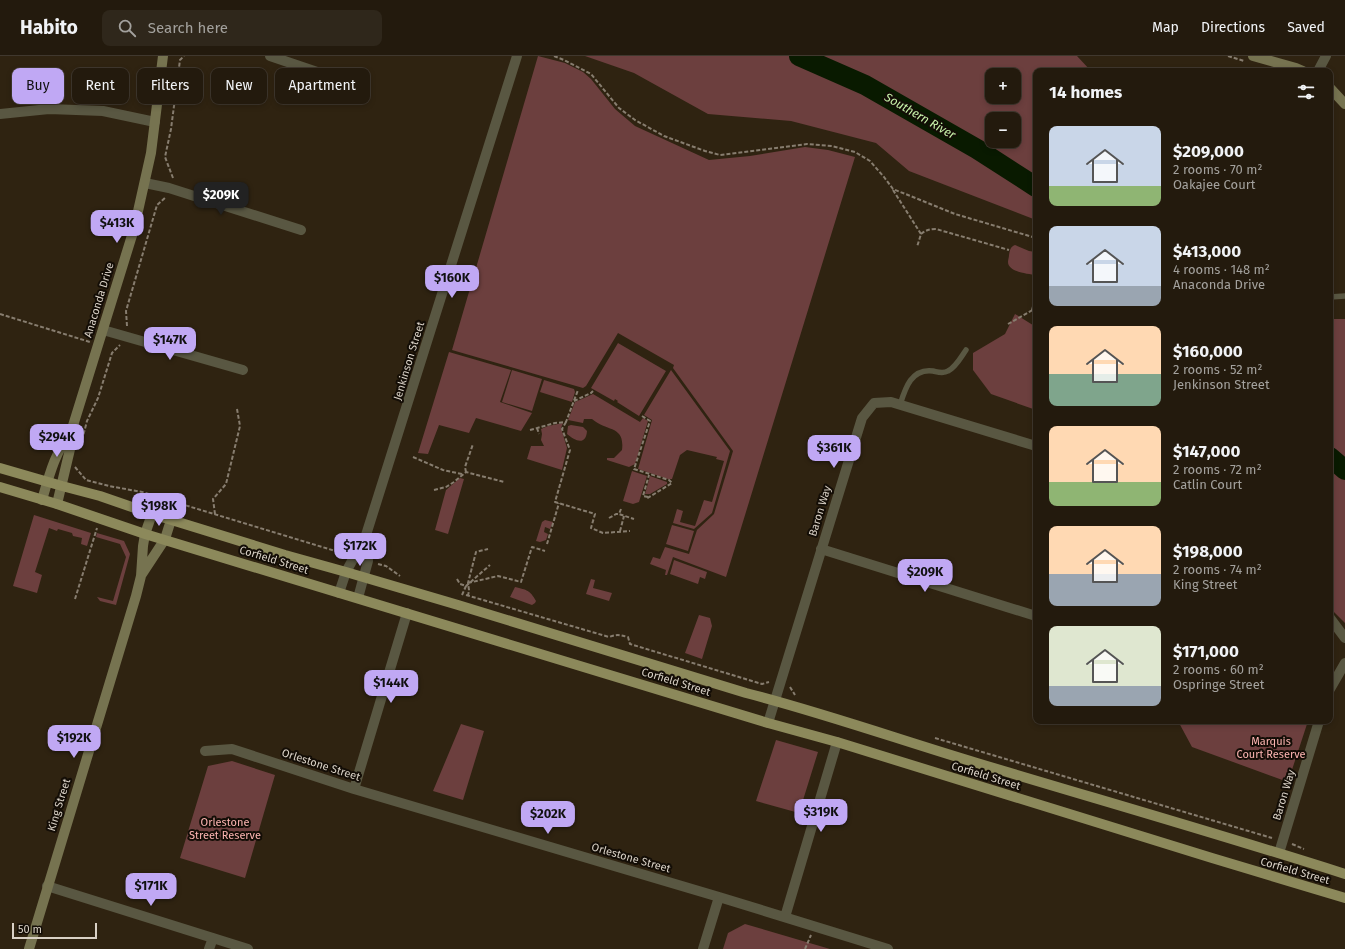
<!DOCTYPE html>
<meta charset="utf-8">
<style>
body{margin:0;font-family:"Fira Sans",sans-serif;background:#2f271b;color:#f1f3f6;height:100vh;display:flex;flex-direction:column;font-size:15px;white-space:nowrap}
*{box-sizing:border-box;margin:0}
p{font-size:13px;color:#a3a19d}
.icon{flex:none;width:22px;height:22px;fill:none;stroke:currentColor;stroke-width:2;stroke-linecap:round;stroke-linejoin:round}
.map{position:relative;flex:1;overflow:hidden}
.details{position:absolute;left:1033px;top:12px;width:300px;height:656px;display:flex;flex-direction:column;background:#231a0d;border-radius:8px;box-shadow:0 2px 6px #0003,0 0 0 1px #40382e}
.details>*{flex:none}
.top-card{position:absolute;left:12px;top:12px;width:380px;height:36px;display:flex;gap:8px}
.buttons{position:absolute;left:985px;top:12px;display:grid;gap:8px}
.buttons a{display:grid;place-items:center;width:36px;height:36px;border-radius:8px;background:#231a0d;box-shadow:0 2px 6px #0003,0 0 0 1px #40382e;font-size:20px}
.scale{position:absolute;left:12px;bottom:10px;width:85px;box-sizing:border-box;padding-left:4px;border:2px solid #d9d1c6;border-top:0;font-size:11px;line-height:14px;white-space:nowrap;color:#d9d1c6;-webkit-text-stroke:3px #130d06;paint-order:stroke}
.price{position:absolute;translate:-50% -34px;padding:0 9px;border-radius:8px;background:#c0a8f4;color:#111;font-size:13px;line-height:26px;filter:drop-shadow(0 1px 2px #0008)}
.price::after{content:'';position:absolute;left:50%;top:24px;width:12px;height:9px;margin-left:-6px;background:inherit;clip-path:polygon(0 0,100% 0,50% 100%)}
.price.active{background:#222;color:#fff}
ul{padding:0;list-style:none}
li{display:flex;align-items:center;gap:12px;height:100px;padding:0 16px}
li span{display:grid;place-items:center;flex:none;width:112px;height:80px;border-radius:8px;color:#555}
li>.icon{margin-inline-start:auto}
span .icon{width:48px;height:48px;fill:#fffc;stroke-width:1}
li b{font-size:17px}
h2{display:flex;justify-content:space-between;align-items:center;height:48px;padding:0 16px;font-size:17px}
.pill{padding:0 14px;border-radius:8px;background:#231a0d;box-shadow:0 2px 6px #0003,0 0 0 1px #40382e;font-size:14px;line-height:36px}
.pill.active{background:#c0a8f4;color:#111}
header{display:flex;align-items:center;gap:24px;box-sizing:border-box;height:56px;padding:0 20px;background:#231a0d;border-bottom:1px solid #40382e}
header strong{font-size:19px}
nav{display:flex;gap:22px;margin-inline-start:auto;font-size:14px}
.search{width:280px;height:36px;background:#2f271b;display:flex;align-items:center;gap:10px;box-sizing:border-box;padding:0 14px;border-radius:8px;color:#a3a19d;font-size:15px}
.map>svg:first-child{display:block}
.green{fill:#6c3f3e;fill-rule:evenodd}
.lines{fill:none;stroke-linecap:round;stroke-linejoin:round}
.river{stroke:#091a00;stroke-width:20}
.path{stroke:#877d6f;stroke-width:2;stroke-dasharray:4 2;stroke-linecap:butt}
.lane{stroke:#595742;stroke-width:5.5}
.street{stroke:#595742;stroke-width:10}
.secondary{stroke:#767350;stroke-width:10}
.primary{stroke:#8c895b;stroke-width:10}
.labels{text-anchor:middle;dominant-baseline:central;stroke-width:4;stroke-linejoin:round;paint-order:stroke}
.street-label{font-size:11px;fill:#d9d1c6;stroke:#130d06}
.park-label{font-size:11px;fill:#fcb4b1;stroke:#130d06}
.water-label{font-size:12px;font-style:italic;fill:#c8f3aa;stroke:#130d06}
</style>
<header>
<strong>Habito</strong>
<div class="search"><svg class="icon" aria-label="search" viewBox="0 0 24 24"><circle cx="10" cy="10" r="6"/><path d="M15 15l6 6"/></svg>Search here</div>
<nav><a>Map</a><a>Directions</a><a>Saved</a></nav>
</header>
<div class="map">
<svg width="1345" height="893" viewBox="0 0 1345 893">
<rect width="100%" height="100%" fill="#2f2311"/>
<path class="green" d="M 538,0 L 565,7 L 583,16 L 591,23 L 615,53 L 635,70 L 709,104 L 750,100 L 805,91 L 828,94 L 855,101 L 726,521 L 673,501 L 667,519 L 665,519 L 666,514 L 650,508 L 653,501 L 660,503 L 665,491 L 689,498 L 697,474 L 714,458 L 733,395 L 673,312 L 674,309 L 618,277 L 586,330 L 583,332 L 452,294 Z
M 585,0 L 1077,0 L 1091,15 L 1036,15 L 1036,164 L 909,115 L 876,87 L 791,65 L 708,58 L 634,17 ZM 992,19 L 1014,19 L 1014,41 L 992,41 ZM 992,63 L 1014,63 L 1014,85 L 992,85 Z
M 1015,189 L 1029,195 L 1036,196 L 1036,219 C 1028,218 1008,216 1008,206 C 1008,204 1009,201 1009,199 C 1010,194 1010,191 1015,189 Z
M 1015,258 L 1036,271 L 1036,354 L 991,338 L 973,314 L 973,297 L 1005,278 Z
M 1330,263 L 1345,263 L 1345,567 L 1330,552 Z
M 618,287 L 666,315 L 639,360 L 617,346 L 618,345 L 615,343 L 614,345 L 591,332 Z
M 449,296 L 511,314 L 500,346 L 532,357 L 521,375 L 476,362 L 469,377 L 439,369 L 428,398 L 418,397 Z
M 512,314 L 542,323 L 532,355 L 502,346 Z
M 671,314 L 730,395 L 712,457 L 694,473 L 673,467 L 677,453 L 683,455 L 680,466 L 695,470 L 704,444 L 712,446 L 724,405 L 716,403 L 717,401 L 687,394 L 680,399 L 672,423 L 668,423 L 638,413 L 652,364 L 644,359 Z
M 544,324 L 574,333 L 575,336 L 572,346 L 540,336 Z
M 593,338 L 640,366 L 643,362 L 648,365 L 635,408 L 629,411 L 607,404 L 607,402 L 614,402 L 622,394 C 625,369 607,376 592,363 L 584,363 L 583,367 L 568,364 L 575,346 Z
M 563,367 L 561,372 L 567,392 L 562,414 L 527,403 L 531,390 L 544,390 L 541,384 L 542,378 L 541,373 L 548,370 Z
M 571,369 L 583,371 L 587,375 C 586,390 575,385 567,378 L 568,370 Z
M 632,415 L 647,420 L 639,446 L 633,448 L 623,445 Z
M 650,420 L 667,426 L 667,428 L 650,438 L 645,438 Z
M 460,422 L 464,423 L 448,478 L 435,474 L 446,434 Z
M 34,459 L 91,477 L 87,490 L 81,488 L 82,482 L 73,480 L 72,477 L 58,473 L 57,475 L 49,472 L 35,516 L 42,519 L 37,537 L 13,530 Z
M 545,464 L 553,466 L 550,473 L 545,471 L 544,476 L 548,478 L 546,484 L 540,486 L 536,485 L 542,466 Z
M 672,469 L 694,475 L 688,495 L 666,488 Z
M 97,477 L 124,485 L 130,498 L 116,549 L 100,545 L 97,541 L 113,545 L 126,501 L 120,488 L 96,481 Z
M 674,504 L 707,516 L 705,523 L 700,521 L 698,528 L 670,518 Z
M 591,523 L 595,524 L 593,532 L 612,537 L 609,545 L 586,538 Z
M 515,531 C 527,534 530,534 536,545 L 535,547 L 532,549 L 510,541 Z
M 699,559 L 710,562 L 712,570 L 702,603 L 685,597 Z
M 1178,665 L 1308,665 L 1288,726 L 1192,691 Z
M 461,668 L 484,675 L 463,744 L 433,735 Z
M 776,684 L 818,696 L 799,757 L 756,745 Z
M 232,705 L 275,719 L 245,822 L 180,802 L 208,710 Z
M 745,868 L 830,893 L 723,893 L 728,877 Z"/>
<g class="lines">
<path class="river" d="M 799,0 L 865,29 L 977,93 L 1036,131
M 1330,401 L 1345,414"/>
<path class="path" d="M 554,0 L 564,4 L 591,18 L 619,52 L 635,64 L 664,80 L 705,95 L 720,99 L 807,88 L 832,90 L 855,96 L 870,105 L 884,121 L 893,133 L 955,158 L 1036,182
M 1228,0 L 1244,5
M 173,122 L 165,101 L 171,73 L 180,4 L 184,0
M 893,134 L 921,178 L 917,191
M 921,178 C 926,174 930,173 936,173 L 1009,194
M 1032,254 L 1036,239
M 0,258 L 90,286
M 1008,268 L 1036,252
M 127,270 L 126,255 L 157,149 L 166,141
M 574,345 L 591,337 L 593,335
M 642,360 L 650,365 L 634,413 L 669,424 L 672,427 L 646,443
M 566,366 L 562,373 L 570,394 L 555,446 L 595,458 L 591,472 L 603,477 L 630,475
M 537,372 L 539,378
M 530,374 L 555,367 L 566,366 L 578,334
M 82,384 L 87,365 L 98,342 L 112,297 L 120,289
M 413,401 L 443,414 L 462,418
M 75,411 L 86,424 L 109,430 L 142,436 L 345,498
M 466,416 L 465,411 L 473,388
M 434,434 L 446,431 L 454,426 L 466,416 L 504,426
M 648,441 L 643,440 L 649,419
M 621,453 L 619,458 L 634,463
M 215,458 L 213,443 L 226,428 L 240,370 L 237,353
M 609,462 L 616,458 L 619,458
M 620,475 L 624,460
M 547,488 L 559,447
M 378,508 L 386,510 L 400,520
M 457,523 L 460,528 L 466,530 L 490,509
M 468,527 L 498,520 L 521,526 L 532,491 L 545,495
M 462,539 L 466,530
M 466,539 L 609,581 C 618,578 619,579 628,581 L 630,588 L 762,628 L 769,626
M 468,540 L 469,534 L 468,527 L 476,496 L 488,493
M 75,543 L 97,472
M 790,631 L 795,639
M 935,682 L 1272,782
M 1292,788 L 1304,793
M 805,893 L 811,879"/>
<path class="lane" d="M 1330,241 L 1345,240
M 900,349 C 905,333 911,312 933,315 C 938,316 943,318 948,315 C 956,311 961,301 966,294"/>
<path class="street" d="M 270,0 L 329,20
M 1318,15 L 1326,0
M 0,58 L 49,53 L 103,55 L 155,66
M 145,127 L 169,132 L 301,174
M 103,274 L 243,314
M 821,493 L 1036,560
M 339,537 L 346,516 L 366,479 L 517,0
M 358,542 L 368,505 L 366,479
M 1330,562 L 1345,582
M 1330,633 L 1345,607
M 768,667 L 862,362 L 874,347 L 891,346 L 1036,390
M 205,695 L 232,693 L 354,733 L 719,841 L 888,893
M 354,733 L 407,557
M 1279,797 L 1319,665
M 47,830 L 248,893
M 785,861 L 837,686
M 209,893 L 213,882
M 703,893 L 719,841"/>
<path class="secondary" d="M 1253,0 L 1296,12 L 1303,15
M 1330,32 L 1345,48
M 42,444 C 49,420 55,396 71,376
M 57,448 L 71,389 L 71,376 L 134,173 L 151,97 L 163,0
M 142,518 L 165,483 L 171,464
M 29,893 L 136,540 L 141,520 L 143,490 L 145,478 L 152,458"/>
<path class="primary" d="M 0,412 L 62,430 L 100,440 L 152,458 L 285,499 L 346,516 L 458,549 L 746,637 C 824,657 900,684 977,707 C 1100,744 1223,779 1345,818
M 0,431 L 57,448 L 145,478 L 768,667 L 837,686 L 1212,802 L 1345,842"/>
</g>
<g class="labels">
<g class="street-label">
<text transform="translate(99 244) rotate(-73)">Anaconda Drive</text>
<text transform="translate(409 305) rotate(-73)">Jenkinson Street</text>
<text transform="translate(820 455) rotate(-73)">Baron Way</text>
<text transform="translate(274 504) rotate(17)">Corfield Street</text>
<text transform="translate(676 626) rotate(17)">Corfield Street</text>
<text transform="translate(321 709) rotate(18)">Orlestone Street</text>
<text transform="translate(986 720) rotate(17)">Corfield Street</text>
<text transform="translate(1284 739) rotate(-73)">Baron Way</text>
<text transform="translate(59 749) rotate(-73)">King Street</text>
<text transform="translate(631 802) rotate(16)">Orlestone Street</text>
<text transform="translate(1295 815) rotate(16)">Corfield Street</text>
</g>
<g class="park-label">
<text x="1271" y="685">Marquis<tspan x="1271" dy="13">Court Reserve</tspan></text>
<text x="225" y="766">Orlestone<tspan x="225" dy="13">Street Reserve</tspan></text>
</g>
<g class="water-label">
<text transform="translate(920 60) rotate(30)">Southern River</text>
</g>
</g>
</svg>
<div class="buttons">
<a>+</a>
<a>−</a>
</div>
<div class="scale">50 m</div>
<b class="price active" style="left:221px;top:160px">$209K</b>
<b class="price" style="left:117px;top:188px">$413K</b>
<b class="price" style="left:452px;top:243px">$160K</b>
<b class="price" style="left:170px;top:305px">$147K</b>
<b class="price" style="left:57px;top:402px">$294K</b>
<b class="price" style="left:834px;top:413px">$361K</b>
<b class="price" style="left:159px;top:471px">$198K</b>
<b class="price" style="left:360px;top:511px">$172K</b>
<b class="price" style="left:925px;top:537px">$209K</b>
<b class="price" style="left:391px;top:648px">$144K</b>
<b class="price" style="left:74px;top:703px">$192K</b>
<b class="price" style="left:821px;top:777px">$319K</b>
<b class="price" style="left:548px;top:779px">$202K</b>
<b class="price" style="left:151px;top:851px">$171K</b>
<div class="top-card">
<a class="pill active">Buy</a>
<a class="pill">Rent</a>
<a class="pill">Filters</a>
<a class="pill">New</a>
<a class="pill">Apartment</a>
</div>
<section class="details">
<h2>14 homes<svg class="icon" aria-label="filters" viewBox="0 0 24 24"><path d="M4 7h16M4 17h16"/><circle cx="9" cy="7" r="2"/><circle cx="15" cy="17" r="2"/></svg></h2>
<ul>
<li><span style="background:linear-gradient(#c9d6e8 75%,#8fb573 0)"><svg class="icon" aria-label="home" viewBox="0 0 24 24"><path d="M3 11l9-7 9 7M6 9v11h12V9"/></svg></span><div><b>$209,000</b><p>2 rooms · 70 m²</p><p>Oakajee Court</p></div></li>
<li><span style="background:linear-gradient(#c9d6e8 75%,#9aa5b1 0)"><svg class="icon" aria-label="home" viewBox="0 0 24 24"><path d="M3 11l9-7 9 7M6 9v11h12V9"/></svg></span><div><b>$413,000</b><p>4 rooms · 148 m²</p><p>Anaconda Drive</p></div></li>
<li><span style="background:linear-gradient(#ffd9b3 60%,#7fa58c 0)"><svg class="icon" aria-label="home" viewBox="0 0 24 24"><path d="M3 11l9-7 9 7M6 9v11h12V9"/></svg></span><div><b>$160,000</b><p>2 rooms · 52 m²</p><p>Jenkinson Street</p></div></li>
<li><span style="background:linear-gradient(#ffd9b3 70%,#8fb573 0)"><svg class="icon" aria-label="home" viewBox="0 0 24 24"><path d="M3 11l9-7 9 7M6 9v11h12V9"/></svg></span><div><b>$147,000</b><p>2 rooms · 72 m²</p><p>Catlin Court</p></div></li>
<li><span style="background:linear-gradient(#ffd9b3 60%,#9aa5b1 0)"><svg class="icon" aria-label="home" viewBox="0 0 24 24"><path d="M3 11l9-7 9 7M6 9v11h12V9"/></svg></span><div><b>$198,000</b><p>2 rooms · 74 m²</p><p>King Street</p></div></li>
<li><span style="background:linear-gradient(#dfe7d0 75%,#9aa5b1 0)"><svg class="icon" aria-label="home" viewBox="0 0 24 24"><path d="M3 11l9-7 9 7M6 9v11h12V9"/></svg></span><div><b>$171,000</b><p>2 rooms · 60 m²</p><p>Ospringe Street</p></div></li>
</ul>
</section>
</div>
